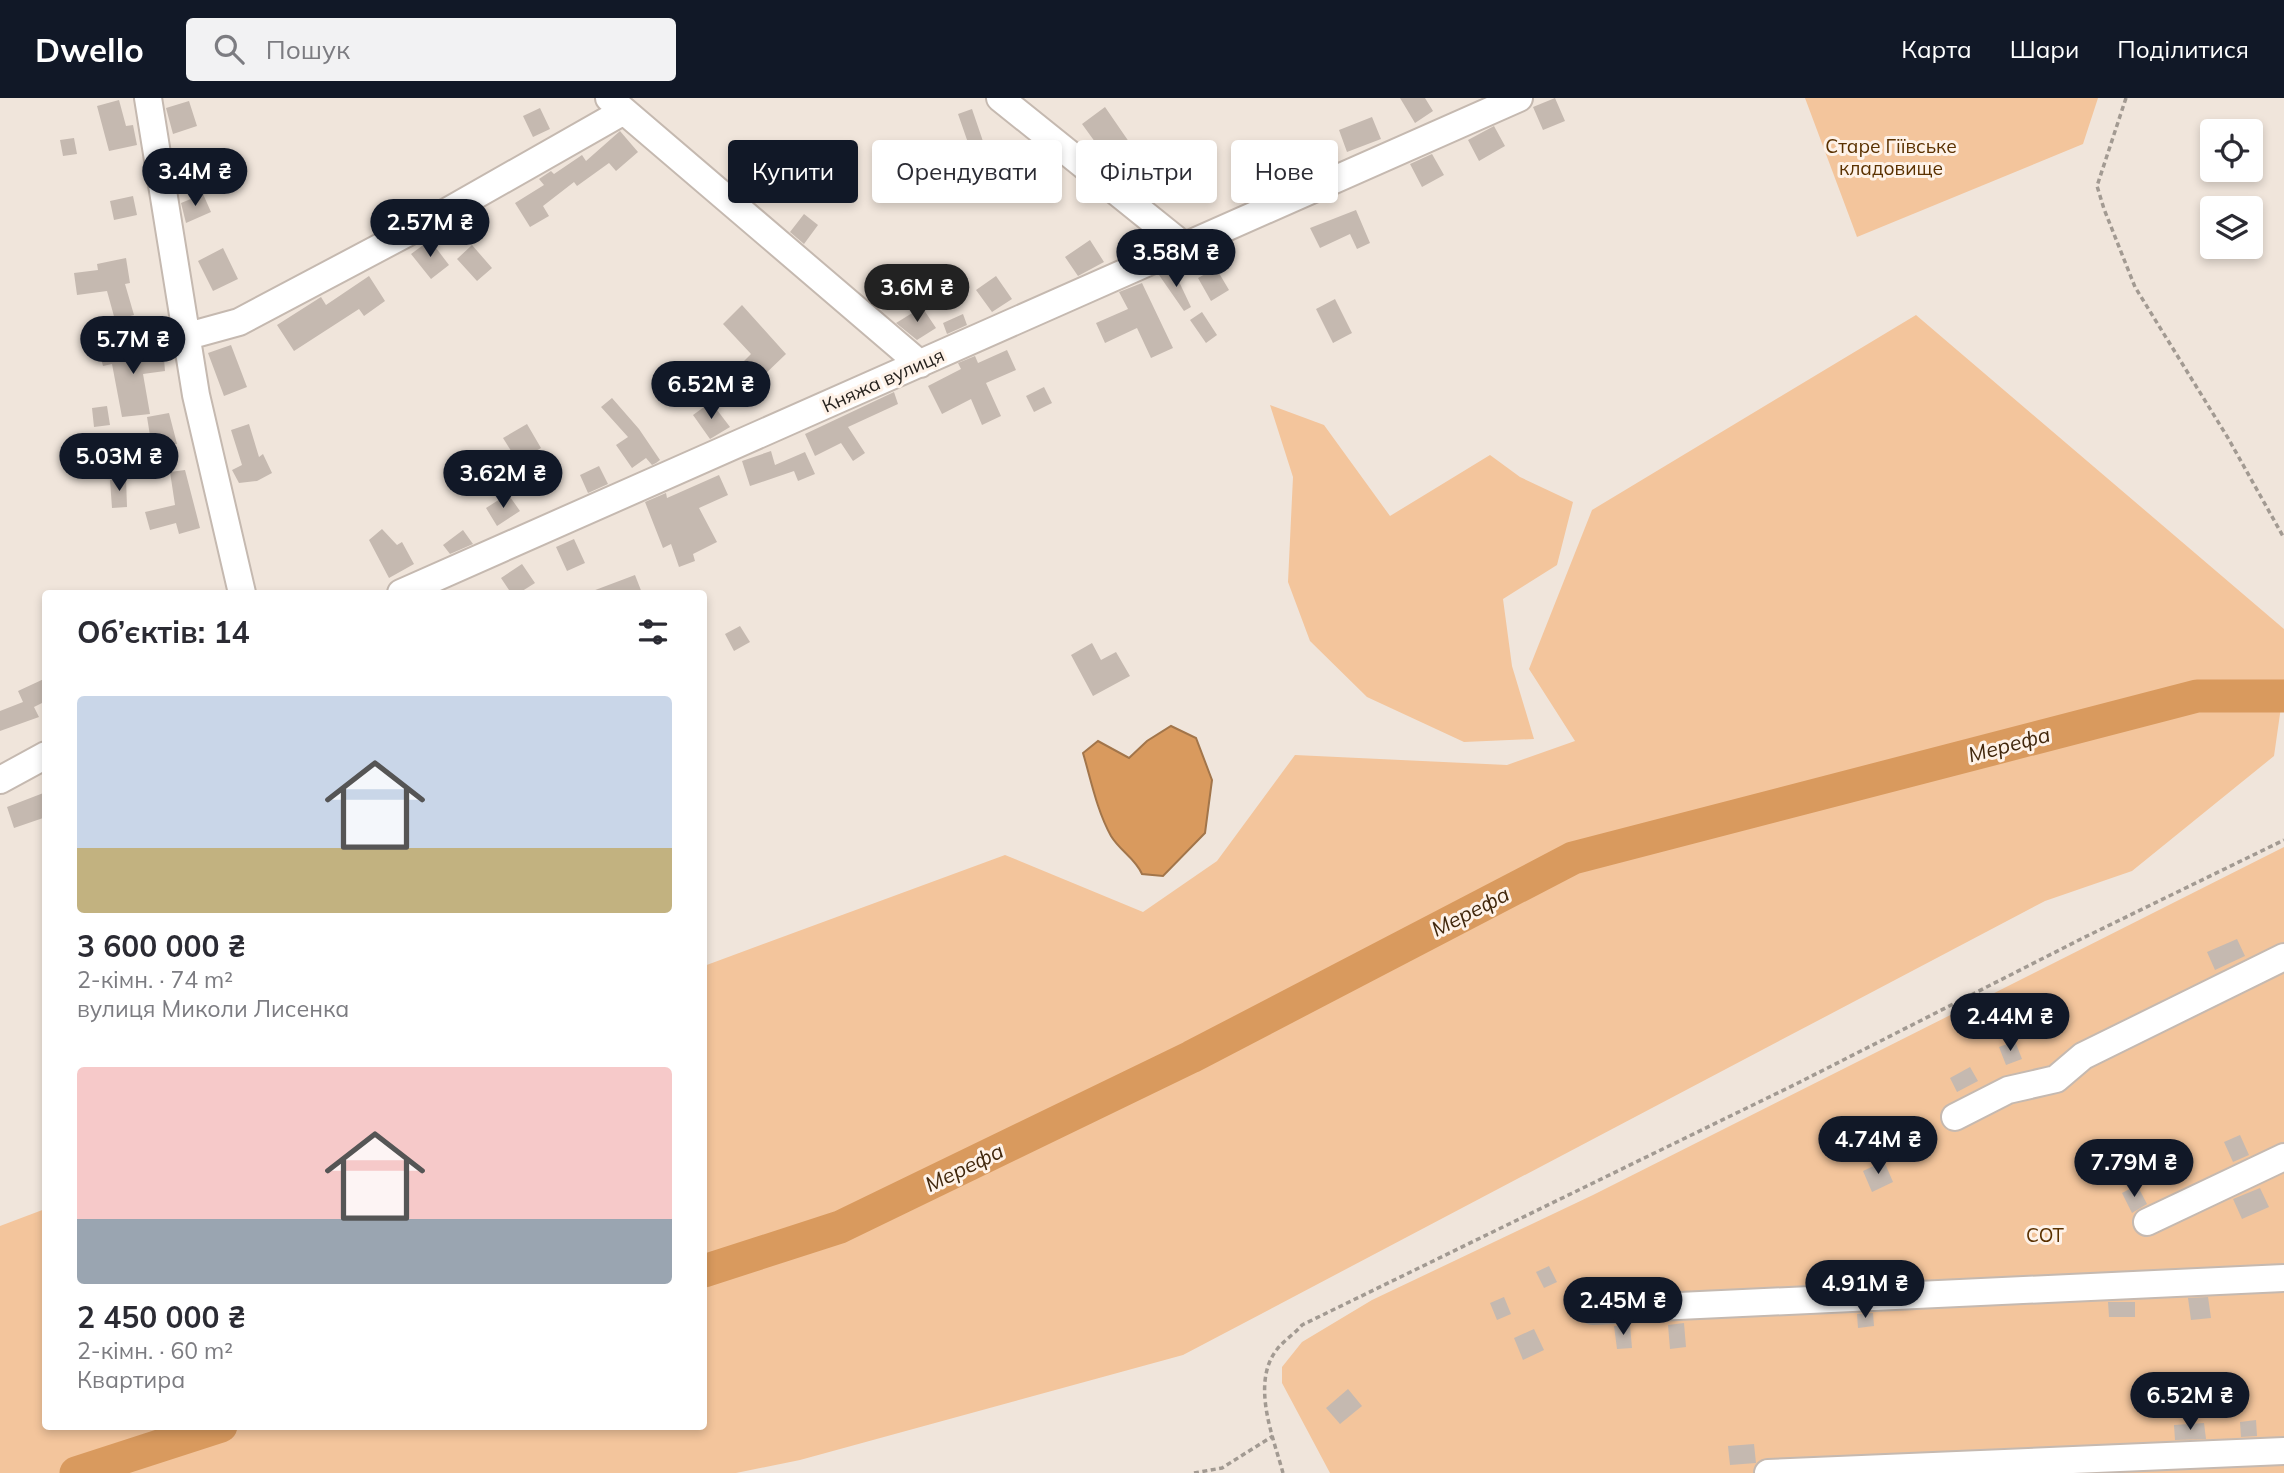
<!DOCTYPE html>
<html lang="uk">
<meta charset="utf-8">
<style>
body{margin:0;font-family:Mulish,sans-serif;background:#f2f2f3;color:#2b2b33;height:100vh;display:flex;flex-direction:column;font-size:26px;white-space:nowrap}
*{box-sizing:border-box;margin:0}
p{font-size:23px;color:#7c7c81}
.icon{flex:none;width:38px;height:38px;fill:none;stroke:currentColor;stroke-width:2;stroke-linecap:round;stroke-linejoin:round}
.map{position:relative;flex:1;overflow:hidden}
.panel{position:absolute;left:42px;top:492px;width:665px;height:840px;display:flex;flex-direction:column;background:#fff;border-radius:7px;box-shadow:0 4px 10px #0003}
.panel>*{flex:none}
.top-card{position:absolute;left:728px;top:42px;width:665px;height:63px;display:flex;gap:14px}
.controls{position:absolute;left:2200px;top:21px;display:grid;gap:14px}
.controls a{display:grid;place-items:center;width:63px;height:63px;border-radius:7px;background:#fff;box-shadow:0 4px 10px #0003;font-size:35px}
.price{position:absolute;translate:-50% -60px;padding:0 16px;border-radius:24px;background:#111827;color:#fff;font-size:23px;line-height:46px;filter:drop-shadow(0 2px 4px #0008)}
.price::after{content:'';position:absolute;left:50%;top:42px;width:21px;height:16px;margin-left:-10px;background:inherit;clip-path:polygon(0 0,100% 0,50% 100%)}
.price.current{background:#222;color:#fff}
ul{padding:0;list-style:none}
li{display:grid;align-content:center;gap:14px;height:371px;padding:0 35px}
li span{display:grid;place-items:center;height:217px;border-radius:7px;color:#555}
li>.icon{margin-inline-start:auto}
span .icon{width:126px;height:126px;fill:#fffc;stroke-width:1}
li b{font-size:30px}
h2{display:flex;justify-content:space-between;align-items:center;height:84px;padding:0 35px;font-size:30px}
.pill{padding:0 24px;border-radius:7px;background:#fff;box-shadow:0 4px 10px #0003;font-size:24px;line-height:63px}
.pill.current{background:#111827;color:#fff}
header{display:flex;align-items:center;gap:42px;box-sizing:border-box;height:98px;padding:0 35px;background:#111827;color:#fff}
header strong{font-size:33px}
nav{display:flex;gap:38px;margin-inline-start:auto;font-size:24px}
.search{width:490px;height:63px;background:#f2f2f3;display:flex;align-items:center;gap:18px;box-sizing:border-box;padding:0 24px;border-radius:7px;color:#7c7c81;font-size:26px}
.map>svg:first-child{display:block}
.green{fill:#f3c59c}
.water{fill:#d99a5e;stroke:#a2754a;stroke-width:2}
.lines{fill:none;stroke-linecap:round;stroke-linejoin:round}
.river{stroke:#d99a5e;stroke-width:33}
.building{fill:#c5b9b0}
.minor-casing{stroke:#c5b9b0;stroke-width:30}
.path{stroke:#a29a92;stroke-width:3.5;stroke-dasharray:5 3.5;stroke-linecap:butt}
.minor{stroke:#fff;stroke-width:26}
.labels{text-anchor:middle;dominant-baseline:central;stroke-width:6;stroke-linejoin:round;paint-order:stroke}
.park-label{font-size:19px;fill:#5a3100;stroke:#fef2e8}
.street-label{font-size:19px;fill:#231f1b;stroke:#fef2e8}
.water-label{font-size:21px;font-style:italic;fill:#41270c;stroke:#fef2e8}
</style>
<header>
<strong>Dwello</strong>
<div class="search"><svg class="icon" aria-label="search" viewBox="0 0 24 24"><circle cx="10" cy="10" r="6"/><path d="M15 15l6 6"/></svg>Пошук</div>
<nav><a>Карта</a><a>Шари</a><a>Поділитися</a></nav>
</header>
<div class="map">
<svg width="2284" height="1375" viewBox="0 0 2284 1375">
<rect width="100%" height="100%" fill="#f0e5db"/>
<path class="green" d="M 1805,0 L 2098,0 L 2083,46 L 1857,139 Z
M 1916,217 L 2284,531 L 2284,588 L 2274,658 L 2132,773 L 2045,803 L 1183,1257 L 800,1362 L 736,1375 L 0,1375 L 0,1128 L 45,1111 L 46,1328 L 704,1328 L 704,868 L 1005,757 L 1143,814 L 1217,763 L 1295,657 L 1507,667 L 1575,643 L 1529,571 L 1592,412 Z
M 1270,307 L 1324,327 L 1390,418 L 1490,357 L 1520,379 L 1573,404 L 1557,467 L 1503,501 L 1512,568 L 1534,641 L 1464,644 L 1367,599 L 1310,543 L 1288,484 L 1293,379 Z
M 2284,749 L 2284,1375 L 1330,1375 L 1282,1285 L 1282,1269 L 1302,1244 L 1372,1202 L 1593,1097 Z"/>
<path class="water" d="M 1171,628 L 1196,640 L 1212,682 L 1205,735 L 1163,778 L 1142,776 C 1135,760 1120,753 1111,738 C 1097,713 1091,682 1083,655 L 1098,643 L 1129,660 L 1147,643 Z"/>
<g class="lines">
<path class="river" d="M 704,1173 L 840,1129 L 1191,959 L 1573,760 L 2197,598 L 2284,598
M 76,1375 L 221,1328"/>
</g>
<path class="building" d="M 1400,0 L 1425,0 L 1433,13 L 1415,25 Z
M 1555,0 L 1565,23 L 1543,32 L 1533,9 Z
M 119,2 L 126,28 L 133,27 L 137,47 L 109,53 L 97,8 Z
M 189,3 L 197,28 L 173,36 L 166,10 Z
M 1105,9 L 1136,54 L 1114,70 L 1082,26 Z
M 540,10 L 550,31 L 533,39 L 523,18 Z
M 972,11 L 988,58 L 974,62 L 958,16 Z
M 1372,19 L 1381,41 L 1347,54 L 1339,32 Z
M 1494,28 L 1505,48 L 1479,63 L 1468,42 Z
M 620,33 L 638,54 L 616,73 L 609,65 L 577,88 L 574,84 L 543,108 L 549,118 L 530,129 L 515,105 L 544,87 L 539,81 L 551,73 L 554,76 L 582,57 L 586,63 Z
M 74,40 L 77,56 L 63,58 L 60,42 Z
M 1432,56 L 1444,77 L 1422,89 L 1410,66 Z
M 203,96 L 211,114 L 186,125 L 181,105 Z
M 133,98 L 137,117 L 114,122 L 110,103 Z
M 1356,112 L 1370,145 L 1357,151 L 1350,136 L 1320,150 L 1310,130 Z
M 804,116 L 818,127 L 804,146 L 790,134 Z
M 430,142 L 449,167 L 431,181 L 411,156 Z
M 1090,142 L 1104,164 L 1078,178 L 1065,159 Z
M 472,147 L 492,170 L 477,183 L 457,161 Z
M 223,150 L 238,181 L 213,193 L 198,163 Z
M 126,160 L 130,185 L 125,186 L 134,217 L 115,222 L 107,193 L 77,197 L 74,175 L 98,172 L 97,166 Z
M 1216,170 L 1229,192 L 1211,203 L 1198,180 Z
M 1173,171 L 1191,209 L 1184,213 L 1159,177 Z
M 369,178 L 385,203 L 364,218 L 359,211 L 294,253 L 277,227 L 321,199 L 326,207 Z
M 996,178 L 1012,201 L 992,214 L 976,192 Z
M 1142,185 L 1173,250 L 1151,260 L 1137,230 L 1105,245 L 1096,225 L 1128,211 L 1119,194 Z
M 1335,201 L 1352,235 L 1333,245 L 1316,211 Z
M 742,207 L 786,256 L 761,280 L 744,263 L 751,256 L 723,226 Z
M 922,209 L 936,230 L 917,242 L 896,225 Z
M 1202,214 L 1217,237 L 1206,245 L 1190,222 Z
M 963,216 L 967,227 L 947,236 L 943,225 Z
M 231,247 L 247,289 L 224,298 L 208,255 Z
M 119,248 L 121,254 L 163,249 L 165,273 L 143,276 L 150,316 L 122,319 L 112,266 L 103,268 L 99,253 Z
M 1007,252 L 1016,272 L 986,285 L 1001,318 L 982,327 L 971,301 L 942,316 L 928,288 L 961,271 L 958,265 L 975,258 L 978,265 Z
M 1044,289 L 1052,305 L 1034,314 L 1026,298 Z
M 894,294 L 898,306 L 848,329 L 865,355 L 853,363 L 841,345 L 815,358 L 805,336 Z
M 612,300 L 639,331 L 660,362 L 656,365 L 652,367 L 646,360 L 632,370 L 616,347 L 628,339 L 601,309 Z
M 711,304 L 730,329 L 710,341 L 693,317 Z
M 107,308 L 110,327 L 94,329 L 92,310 Z
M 169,315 L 177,346 L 152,350 L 147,319 Z
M 249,326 L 259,359 L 263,356 L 272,375 L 257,383 L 239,385 L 232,372 L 242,367 L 231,332 Z
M 527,326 L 541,350 L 518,364 L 503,340 Z
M 771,353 L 775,367 L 805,354 L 815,376 L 798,383 L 794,373 L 750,388 L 742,363 Z
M 599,368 L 608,386 L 588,395 L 580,377 Z
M 185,372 L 200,430 L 179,436 L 176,425 L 150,432 L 145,414 L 175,407 L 170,374 Z
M 719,377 L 728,397 L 699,410 L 717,444 L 693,456 L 695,463 L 679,469 L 671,446 L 663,450 L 645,404 L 666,395 L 667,400 Z
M 126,380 L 127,409 L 112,410 L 110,382 Z
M 508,396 L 520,413 L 497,428 L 486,410 Z
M 382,431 L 397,447 L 402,444 L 414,466 L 389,480 L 369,442 Z
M 463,432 L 473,446 L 450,456 L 443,447 Z
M 574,441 L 585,465 L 567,473 L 556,449 Z
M 522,466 L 535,485 L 519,495 L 511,495 L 501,480 Z
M 635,477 L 642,495 L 590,495 L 590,494 Z
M 740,528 L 750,544 L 734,553 L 725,536 Z
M 1092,545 L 1101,562 L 1116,554 L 1130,578 L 1093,598 L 1071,557 Z
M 46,580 L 46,603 L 34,609 L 39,619 L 0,633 L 0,613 L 23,604 L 18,593 Z
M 46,694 L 46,719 L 14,730 L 7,709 Z
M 2237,841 L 2245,858 L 2215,872 L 2207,854 Z
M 2015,943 L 2022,961 L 2006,967 L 1999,949 Z
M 1970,969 L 1978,983 L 1957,994 L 1950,980 Z
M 2240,1037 L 2249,1057 L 2233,1064 L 2224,1044 Z
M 1884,1063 L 1893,1084 L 1872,1094 L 1863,1073 Z
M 2137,1087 L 2147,1106 L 2132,1115 L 2122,1095 Z
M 2260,1090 L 2269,1109 L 2242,1121 L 2233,1101 Z
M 1549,1168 L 1557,1184 L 1544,1190 L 1536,1174 Z
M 1504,1199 L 1511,1216 L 1497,1222 L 1490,1205 Z
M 2208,1199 L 2211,1220 L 2191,1222 L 2188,1200 Z
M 2108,1204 L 2135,1204 L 2135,1219 L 2109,1219 Z
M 1873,1215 L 1874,1228 L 1858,1230 L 1857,1216 Z
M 1684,1225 L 1686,1249 L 1670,1251 L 1668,1227 Z
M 1630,1227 L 1632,1250 L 1617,1251 L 1614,1228 Z
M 1534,1231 L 1544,1252 L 1523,1262 L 1514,1240 Z
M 1348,1291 L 1362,1308 L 1340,1326 L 1326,1310 Z
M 2256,1322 L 2257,1338 L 2241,1339 L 2240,1324 Z
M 2204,1325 L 2206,1341 L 2175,1342 L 2174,1327 Z
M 1754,1346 L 1756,1365 L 1730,1367 L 1728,1348 Z"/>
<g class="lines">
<defs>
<path id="minor" d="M 148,0 L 196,297 L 242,495
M 609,0 L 920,266
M 1000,0 L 1184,148
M 188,238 L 239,224 L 441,117 L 624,13
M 401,495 L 1519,0
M 0,682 L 46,657
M 1955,1019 L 2008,992 L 2056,981 L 2083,958 L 2284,859
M 2147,1124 L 2284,1059
M 1593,1212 L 2284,1180
M 1768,1375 L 2284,1353"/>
</defs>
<use href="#minor" class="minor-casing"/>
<path class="path" d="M 2126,0 L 2097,88 L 2104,111 L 2135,189 L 2228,340 L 2284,440
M 1194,1375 L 1222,1370 L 1273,1338
M 1283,1375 C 1273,1338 1250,1284 1278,1250 C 1285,1242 1295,1235 1302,1227 L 1798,985 L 2083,840 L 2284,742"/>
<use href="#minor" class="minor"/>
</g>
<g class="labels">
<g class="park-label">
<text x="1891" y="48">Старе Гіївське<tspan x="1891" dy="22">кладовище</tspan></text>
<text x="2045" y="1137">СОТ</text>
</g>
<g class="street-label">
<text transform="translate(883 282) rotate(-24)">Княжа вулиця</text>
</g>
<g class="water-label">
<text transform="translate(2009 646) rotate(-15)">Мерефа</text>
<text transform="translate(1470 813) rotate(-27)">Мерефа</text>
<text transform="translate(964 1069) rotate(-26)">Мерефа</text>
</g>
</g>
</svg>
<div class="controls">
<a><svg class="icon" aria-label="locate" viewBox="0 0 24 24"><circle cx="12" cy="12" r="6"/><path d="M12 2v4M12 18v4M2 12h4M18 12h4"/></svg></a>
<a><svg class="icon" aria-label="layers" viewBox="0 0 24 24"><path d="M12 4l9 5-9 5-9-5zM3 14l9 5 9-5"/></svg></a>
</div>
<b class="price" style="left:195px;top:110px">3.4M ₴</b>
<b class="price" style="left:430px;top:161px">2.57M ₴</b>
<b class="price" style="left:1176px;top:191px">3.58M ₴</b>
<b class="price current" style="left:917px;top:226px">3.6M ₴</b>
<b class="price" style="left:133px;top:278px">5.7M ₴</b>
<b class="price" style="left:711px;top:323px">6.52M ₴</b>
<b class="price" style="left:119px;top:395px">5.03M ₴</b>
<b class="price" style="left:503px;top:412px">3.62M ₴</b>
<b class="price" style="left:2010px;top:955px">2.44M ₴</b>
<b class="price" style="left:1878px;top:1078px">4.74M ₴</b>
<b class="price" style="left:2134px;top:1101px">7.79M ₴</b>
<b class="price" style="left:1865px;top:1222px">4.91M ₴</b>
<b class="price" style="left:1623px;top:1239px">2.45M ₴</b>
<b class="price" style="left:2190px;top:1334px">6.52M ₴</b>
<div class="top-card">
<a class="pill current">Купити</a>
<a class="pill">Орендувати</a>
<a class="pill">Фільтри</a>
<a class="pill">Нове</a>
</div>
<section class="panel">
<h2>Об’єктів: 14<svg class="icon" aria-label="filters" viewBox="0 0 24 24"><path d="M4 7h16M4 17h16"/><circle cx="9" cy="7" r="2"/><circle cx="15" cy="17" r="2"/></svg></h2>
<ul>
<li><span style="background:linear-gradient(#c9d6e8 70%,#c2b280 0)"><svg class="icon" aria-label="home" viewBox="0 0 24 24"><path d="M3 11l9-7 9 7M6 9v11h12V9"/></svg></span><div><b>3 600 000 ₴</b><p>2-кімн. · 74 m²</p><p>вулиця Миколи Лисенка</p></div></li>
<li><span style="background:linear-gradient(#f6c9c9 70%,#9aa5b1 0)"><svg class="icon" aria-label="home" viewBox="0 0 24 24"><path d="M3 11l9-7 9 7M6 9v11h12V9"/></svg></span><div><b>2 450 000 ₴</b><p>2-кімн. · 60 m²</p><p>Квартира</p></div></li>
</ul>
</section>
</div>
